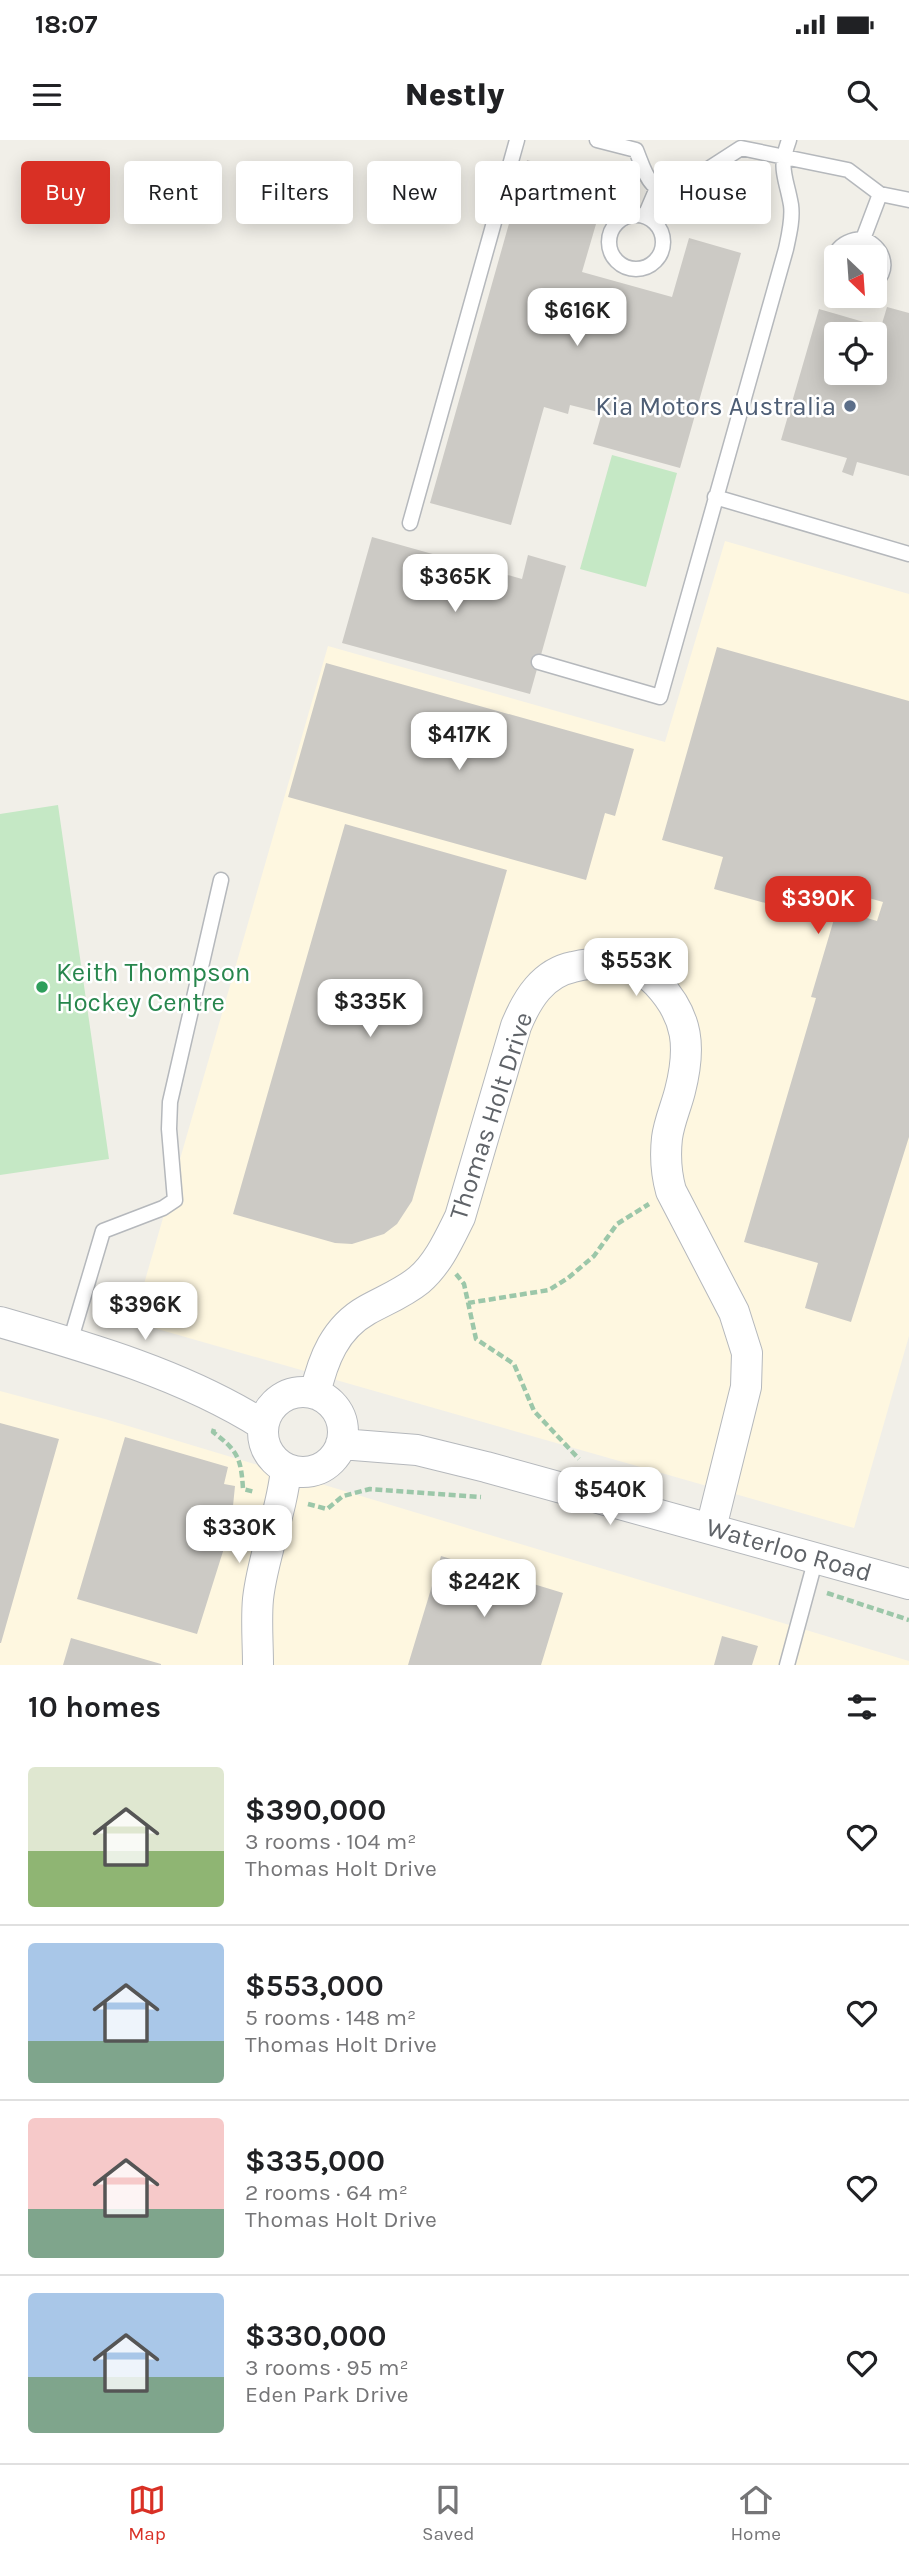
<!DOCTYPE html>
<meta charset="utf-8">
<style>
body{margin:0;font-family:Karla,sans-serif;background:#f2f2f2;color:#202124;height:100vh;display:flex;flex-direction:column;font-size:26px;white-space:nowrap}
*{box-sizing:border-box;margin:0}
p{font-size:23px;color:#757577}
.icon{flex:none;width:38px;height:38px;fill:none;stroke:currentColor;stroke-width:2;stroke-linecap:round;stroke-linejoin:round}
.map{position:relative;height:1525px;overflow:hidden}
.panel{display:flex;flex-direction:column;background:#fff;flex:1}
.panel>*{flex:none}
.hud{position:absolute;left:21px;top:21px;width:868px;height:63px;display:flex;gap:14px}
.needle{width:46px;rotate:155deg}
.fabs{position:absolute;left:824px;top:105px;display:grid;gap:14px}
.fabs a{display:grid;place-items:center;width:63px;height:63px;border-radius:7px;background:#fff;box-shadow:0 4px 18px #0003;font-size:35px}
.price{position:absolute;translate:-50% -60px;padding:0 16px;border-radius:14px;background:#fff;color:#222;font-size:23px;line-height:46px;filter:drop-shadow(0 2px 4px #0008)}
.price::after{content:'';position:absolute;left:50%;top:42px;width:21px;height:16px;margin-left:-10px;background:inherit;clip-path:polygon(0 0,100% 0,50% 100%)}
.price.current{background:#d93025;color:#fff}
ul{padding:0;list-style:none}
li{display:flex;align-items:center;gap:21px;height:175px;padding:0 28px}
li+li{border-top:2px solid #e0e0e0}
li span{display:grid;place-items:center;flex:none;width:196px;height:140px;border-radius:7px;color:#555}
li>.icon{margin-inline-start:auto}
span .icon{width:84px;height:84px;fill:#fffc;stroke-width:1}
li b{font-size:30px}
h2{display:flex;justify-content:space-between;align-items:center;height:84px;padding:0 28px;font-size:30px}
.pill{padding:0 24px;border-radius:7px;background:#fff;box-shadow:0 4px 18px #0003;font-size:24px;line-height:63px}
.pill.current{background:#d93025;color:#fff}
.status{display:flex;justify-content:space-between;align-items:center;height:49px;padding:0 35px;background:#fff;direction:ltr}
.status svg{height:19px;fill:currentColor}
header{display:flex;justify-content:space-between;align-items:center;height:91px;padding:0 28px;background:#fff;font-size:32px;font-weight:800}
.tabs{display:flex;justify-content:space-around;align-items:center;height:98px;border-top:2px solid #e0e0e0;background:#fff;font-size:19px;color:#757577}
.tabs a{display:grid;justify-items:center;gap:4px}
.tabs .current{color:#d93025}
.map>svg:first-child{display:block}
.commercial{fill:#fef7e0}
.green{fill:#c5e8c5}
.building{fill:#cccac5;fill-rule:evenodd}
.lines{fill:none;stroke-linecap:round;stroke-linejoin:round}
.service-casing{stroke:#b5b8bc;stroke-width:17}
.minor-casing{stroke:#b5b8bc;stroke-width:32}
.path{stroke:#9cc7a9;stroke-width:4.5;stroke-dasharray:7 3.5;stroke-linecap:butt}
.service{stroke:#fff;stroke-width:14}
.minor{stroke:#fff;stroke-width:30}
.service-dot{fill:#5c6f8a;stroke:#fff;stroke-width:2.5}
.leisure-dot{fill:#2e9e5b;stroke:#fff;stroke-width:2.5}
.labels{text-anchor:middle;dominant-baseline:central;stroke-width:5;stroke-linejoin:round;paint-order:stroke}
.service-label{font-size:26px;fill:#4e5e75;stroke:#fff;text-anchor:end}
.leisure-label{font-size:26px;fill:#27864d;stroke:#fff;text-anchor:start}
.street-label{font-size:26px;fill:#5f6368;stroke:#fff}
</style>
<div class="status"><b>18:07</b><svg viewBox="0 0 49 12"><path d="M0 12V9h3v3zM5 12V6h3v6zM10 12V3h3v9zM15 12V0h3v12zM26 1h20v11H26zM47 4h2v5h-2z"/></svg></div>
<header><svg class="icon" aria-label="menu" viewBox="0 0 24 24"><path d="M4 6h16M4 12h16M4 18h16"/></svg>Nestly<svg class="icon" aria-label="search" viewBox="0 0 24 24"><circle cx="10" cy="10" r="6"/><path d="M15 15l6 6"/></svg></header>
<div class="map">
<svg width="909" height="1525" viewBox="0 0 909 1525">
<rect width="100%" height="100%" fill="#f1efe8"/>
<path class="commercial" d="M 725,401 L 909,454 L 909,1196 L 854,1388 L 133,1182 L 328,506 L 665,602 Z
M 0,1251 L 105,1279 L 909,1521 L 909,1525 L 0,1525 Z"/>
<path class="green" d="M 612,315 L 677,333 L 646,447 L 580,429 Z
M 58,665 L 109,1019 L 0,1035 L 0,674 Z"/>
<path class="building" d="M 527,20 L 608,43 L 582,132 L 672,157 L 689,98 L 741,113 L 680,328 L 593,304 L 602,273 L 570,265 L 568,274 L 544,267 L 511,385 L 430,363 Z
M 887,167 L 909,173 L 909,336 L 857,322 L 853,336 L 842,332 L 847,318 L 781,300 L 819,169 L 881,187 ZM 836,194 L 875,194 L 875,233 L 836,233 Z
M 372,397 L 522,439 L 528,415 L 566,426 L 530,554 L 342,503 Z
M 717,507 L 909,561 L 909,997 L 851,1182 L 805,1168 L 818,1123 L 744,1102 L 816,858 L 811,857 L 837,769 L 877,781 L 883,762 L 822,745 L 813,776 L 714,749 L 723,717 L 662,700 Z
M 326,523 L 634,609 L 615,676 L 605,673 L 586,740 L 288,657 Z
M 345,684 L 507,730 L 412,1061 L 397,1084 L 384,1094 L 352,1104 L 335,1103 L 233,1074 Z
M 0,1283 L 59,1299 L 1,1503 L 0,1503 Z
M 125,1297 L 228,1327 L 224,1344 L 235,1346 L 231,1386 L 197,1494 L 77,1459 Z
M 441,1416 L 563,1453 L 541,1525 L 408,1525 Z
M 722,1496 L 758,1506 L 752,1525 L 714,1525 Z
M 71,1498 L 161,1524 L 161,1525 L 63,1525 Z"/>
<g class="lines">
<defs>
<path id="service" d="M 597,0 L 636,10 C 645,32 650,58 679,48 L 741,8 L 848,30 L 880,54 L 909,60
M609 102a27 27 0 1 1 54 0a27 27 0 1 1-54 0Z
M 645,76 L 657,48
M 863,99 L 880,54
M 836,139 C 826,117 840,100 863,99 C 882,107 891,126 875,143
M 715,357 L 909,414
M 410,383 L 517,0
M 539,522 L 660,557 L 786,109 C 789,95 793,79 791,65 C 786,36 778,30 789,0
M 70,1202 L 103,1091 L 163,1068 L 175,1060 L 169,989 L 170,962 L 221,740
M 787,1525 L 816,1418"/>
<path id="minor" d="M 0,1182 C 90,1208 184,1235 263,1285
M263 1292a40 40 0 1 1 80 0a40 40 0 1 1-80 0Z
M 315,1254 C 323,1219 335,1188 367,1170 C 385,1160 403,1153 419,1140 C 438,1124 449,1099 460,1077 L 516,886 C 527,859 543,833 573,827 C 602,820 635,820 657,843 C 689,877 691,908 680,951 C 676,967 669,982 667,998 C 665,1016 666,1033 671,1051 L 734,1172 L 747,1213 L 746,1247 L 711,1388
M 341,1304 L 417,1310 L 486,1327 L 909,1444
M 258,1525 C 258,1503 256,1480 258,1459 C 263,1414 282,1373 286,1329"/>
</defs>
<use href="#service" class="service-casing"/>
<use href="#minor" class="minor-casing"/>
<path class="path" d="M 456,1134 L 464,1144 L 476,1199 L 514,1224 L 534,1271 L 579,1319
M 468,1163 L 549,1150 L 568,1138 L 594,1116 L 617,1084 L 649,1064
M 214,1289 L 213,1292 C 238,1311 241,1318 243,1349 L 255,1352
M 308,1364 L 327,1369 L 343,1356 L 370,1349 L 481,1357
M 827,1453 L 909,1480"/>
<use href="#service" class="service"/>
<use href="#minor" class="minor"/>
</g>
<circle class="service-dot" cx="850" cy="266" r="7"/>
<circle class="leisure-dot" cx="42" cy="847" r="7"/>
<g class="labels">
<g class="service-label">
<text x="836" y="266">Kia Motors Australia</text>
</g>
<g class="leisure-label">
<text x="56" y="832">Keith Thompson<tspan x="56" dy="30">Hockey Centre</tspan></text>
</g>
<g class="street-label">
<text transform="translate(491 976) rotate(-72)">Thomas Holt Drive</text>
<text transform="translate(789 1410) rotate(16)">Waterloo Road</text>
</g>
</g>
</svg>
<div class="fabs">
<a><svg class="needle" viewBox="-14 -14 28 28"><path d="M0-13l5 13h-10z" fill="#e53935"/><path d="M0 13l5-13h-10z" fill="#757577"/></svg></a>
<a><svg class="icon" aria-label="locate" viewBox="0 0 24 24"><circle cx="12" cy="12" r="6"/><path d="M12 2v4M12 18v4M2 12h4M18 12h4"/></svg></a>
</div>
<b class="price" style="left:577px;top:208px">$616K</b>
<b class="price" style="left:455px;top:474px">$365K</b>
<b class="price" style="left:459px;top:632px">$417K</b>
<b class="price current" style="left:818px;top:796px">$390K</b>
<b class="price" style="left:636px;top:858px">$553K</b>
<b class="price" style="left:370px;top:899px">$335K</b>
<b class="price" style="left:145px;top:1202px">$396K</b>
<b class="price" style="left:610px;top:1387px">$540K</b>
<b class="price" style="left:239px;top:1425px">$330K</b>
<b class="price" style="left:484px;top:1479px">$242K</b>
<div class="hud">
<a class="pill current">Buy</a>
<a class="pill">Rent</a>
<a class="pill">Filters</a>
<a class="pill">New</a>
<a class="pill">Apartment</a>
<a class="pill">House</a>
</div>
</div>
<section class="panel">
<h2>10 homes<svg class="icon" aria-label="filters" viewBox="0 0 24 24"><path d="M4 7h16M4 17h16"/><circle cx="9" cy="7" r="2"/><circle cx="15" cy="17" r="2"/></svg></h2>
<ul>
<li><span style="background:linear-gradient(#dfe7d0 60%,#8fb573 0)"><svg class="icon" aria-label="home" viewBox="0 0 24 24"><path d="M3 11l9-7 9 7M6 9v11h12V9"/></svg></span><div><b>$390,000</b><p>3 rooms · 104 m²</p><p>Thomas Holt Drive</p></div><svg class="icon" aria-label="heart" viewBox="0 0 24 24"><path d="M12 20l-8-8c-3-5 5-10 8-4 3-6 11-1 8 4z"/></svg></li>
<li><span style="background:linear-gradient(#a9c7e8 70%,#7fa58c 0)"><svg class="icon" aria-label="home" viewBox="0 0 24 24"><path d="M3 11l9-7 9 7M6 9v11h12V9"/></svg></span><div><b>$553,000</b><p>5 rooms · 148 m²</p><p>Thomas Holt Drive</p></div><svg class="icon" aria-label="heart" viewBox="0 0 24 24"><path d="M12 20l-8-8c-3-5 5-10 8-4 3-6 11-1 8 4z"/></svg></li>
<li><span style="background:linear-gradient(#f6c9c9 65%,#7fa58c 0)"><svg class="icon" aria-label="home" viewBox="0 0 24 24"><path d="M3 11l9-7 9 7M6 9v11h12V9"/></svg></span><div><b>$335,000</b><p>2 rooms · 64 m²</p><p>Thomas Holt Drive</p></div><svg class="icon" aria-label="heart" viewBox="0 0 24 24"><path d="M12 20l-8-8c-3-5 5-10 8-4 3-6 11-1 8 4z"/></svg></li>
<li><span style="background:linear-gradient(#a9c7e8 60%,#7fa58c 0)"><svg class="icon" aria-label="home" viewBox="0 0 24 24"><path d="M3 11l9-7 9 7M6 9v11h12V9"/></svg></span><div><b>$330,000</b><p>3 rooms · 95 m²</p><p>Eden Park Drive</p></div><svg class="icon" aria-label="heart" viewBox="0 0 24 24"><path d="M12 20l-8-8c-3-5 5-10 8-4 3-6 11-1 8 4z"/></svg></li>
</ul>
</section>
<nav class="tabs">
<a class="current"><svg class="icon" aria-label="map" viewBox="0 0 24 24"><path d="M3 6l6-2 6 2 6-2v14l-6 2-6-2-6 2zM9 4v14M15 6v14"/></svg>Map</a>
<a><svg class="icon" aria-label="saved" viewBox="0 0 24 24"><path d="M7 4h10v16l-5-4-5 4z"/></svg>Saved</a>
<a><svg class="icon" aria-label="home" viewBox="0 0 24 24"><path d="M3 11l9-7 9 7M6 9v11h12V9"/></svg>Home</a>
</nav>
